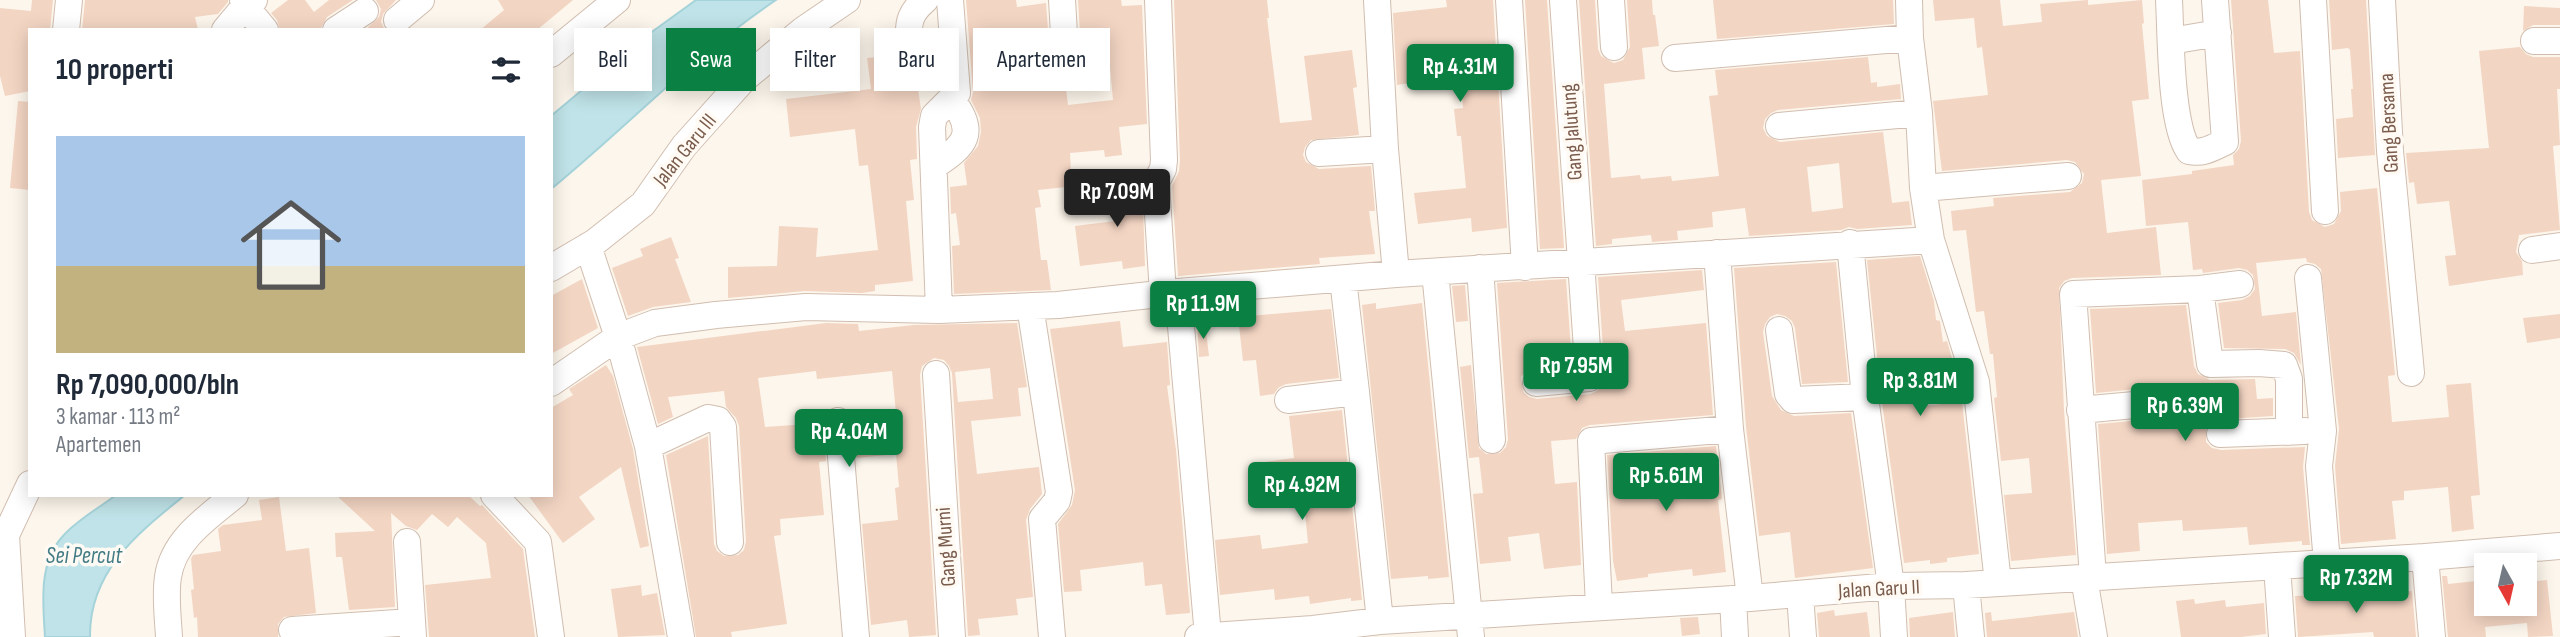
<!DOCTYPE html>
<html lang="id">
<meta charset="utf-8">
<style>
body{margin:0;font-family:"Sofia Sans Condensed",sans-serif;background:#f6f6f7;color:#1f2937;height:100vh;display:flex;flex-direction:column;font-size:26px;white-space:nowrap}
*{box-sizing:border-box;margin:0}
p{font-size:23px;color:#747a83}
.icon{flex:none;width:38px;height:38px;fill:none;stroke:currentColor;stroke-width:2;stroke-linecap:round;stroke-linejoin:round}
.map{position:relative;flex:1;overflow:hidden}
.panel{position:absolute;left:28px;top:28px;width:525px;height:469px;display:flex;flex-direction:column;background:#fff;border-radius:0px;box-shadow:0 4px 18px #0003}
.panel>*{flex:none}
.guide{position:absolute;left:574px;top:28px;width:665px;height:63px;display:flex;gap:14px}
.needle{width:46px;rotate:172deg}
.tools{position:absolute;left:2474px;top:553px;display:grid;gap:14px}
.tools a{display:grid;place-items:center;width:63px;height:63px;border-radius:0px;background:#fff;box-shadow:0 4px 18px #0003;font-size:35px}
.price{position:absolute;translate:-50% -60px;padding:0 16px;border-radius:7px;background:#0b8043;color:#fff;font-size:23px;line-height:46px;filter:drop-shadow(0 2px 4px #0008)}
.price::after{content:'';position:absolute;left:50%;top:42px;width:21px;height:16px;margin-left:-10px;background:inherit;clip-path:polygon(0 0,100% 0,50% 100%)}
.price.on{background:#222;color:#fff}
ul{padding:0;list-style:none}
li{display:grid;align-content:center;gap:14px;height:371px;padding:0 28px}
li span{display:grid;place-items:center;height:217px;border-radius:0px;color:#555}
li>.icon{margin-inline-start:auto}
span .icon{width:126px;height:126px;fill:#fffc;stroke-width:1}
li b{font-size:30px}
h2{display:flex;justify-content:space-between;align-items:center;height:84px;padding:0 28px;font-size:30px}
.tag{padding:0 24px;border-radius:0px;background:#fff;box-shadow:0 4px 18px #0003;font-size:24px;line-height:63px}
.tag.on{background:#0b8043;color:#fff}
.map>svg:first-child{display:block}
.water{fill:#bfe3e8;stroke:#a5d3da;stroke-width:2}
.building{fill:#f3d5c3;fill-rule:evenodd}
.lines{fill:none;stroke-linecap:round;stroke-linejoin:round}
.minor-casing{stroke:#d1beb0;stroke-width:28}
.minor{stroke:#fff;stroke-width:26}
.labels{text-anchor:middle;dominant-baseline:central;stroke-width:7;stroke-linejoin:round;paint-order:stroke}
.street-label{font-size:21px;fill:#7a5c4d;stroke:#fffaf3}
.water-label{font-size:23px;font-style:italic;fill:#437c86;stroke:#fffaf3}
</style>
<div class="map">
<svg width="2560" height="637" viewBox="0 0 2560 637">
<rect width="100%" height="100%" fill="#fdf6ec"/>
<path class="water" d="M 696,0 L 776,0 C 694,55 627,127 551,189 L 551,116 L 649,34 Z
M 116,495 L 185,495 C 138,533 89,571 90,637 L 45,637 C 43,603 38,563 63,536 C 77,520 99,508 116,495 Z"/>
<path class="building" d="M 32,0 L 53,0 L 50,30 L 30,30 L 30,91 L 5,96 L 0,76 L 0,8 L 31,11 Z
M 85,0 L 228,0 L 228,2 L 218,14 L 195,17 L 198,30 L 82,30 Z
M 288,0 L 305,0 L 314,12 L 329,0 L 353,0 L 327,17 L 320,30 L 280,30 L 277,20 L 271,13 Z
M 376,0 L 396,0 L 383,14 L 381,22 L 385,30 L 365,30 L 379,17 L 381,9 Z
M 498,0 L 573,0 L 537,30 L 480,30 L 504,10 Z
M 966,0 L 1016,0 L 1017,7 L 1046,3 L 1049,43 L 1027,49 L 1022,55 L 1022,65 L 1026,72 L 1033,76 L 1064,72 L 1068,105 L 1113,100 L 1110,67 L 1070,70 L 1077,62 L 1081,51 L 1078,0 L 1121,0 L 1122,6 L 1142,5 L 1147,124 L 1119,127 L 1122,155 L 1105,157 L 1104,150 L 1070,153 L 1071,172 L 1064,173 L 1066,187 L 1038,190 L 1041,207 L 1035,208 L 1041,260 L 1047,260 L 1051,290 L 954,294 L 952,246 L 960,245 L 956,213 L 951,214 L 950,187 L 967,185 L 964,163 L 978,146 L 981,132 L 980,118 L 971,100 L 973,92 Z
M 1174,0 L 1267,0 L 1269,18 L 1267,18 L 1280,123 L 1312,120 L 1304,56 L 1352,50 L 1357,87 L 1353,88 L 1359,135 L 1311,140 L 1305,147 L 1303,155 L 1306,162 L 1319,169 L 1371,166 L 1375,211 L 1369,211 L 1375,254 L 1319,258 L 1320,264 L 1178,276 L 1172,186 L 1179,171 L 1180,160 Z
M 1446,0 L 1493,0 L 1507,228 L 1472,232 L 1471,218 L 1418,224 L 1414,193 L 1466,188 L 1461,136 L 1457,136 L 1454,109 L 1463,108 L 1460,77 L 1458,77 L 1457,72 L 1418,76 L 1418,82 L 1397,85 L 1393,13 L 1447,7 Z
M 1525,0 L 1547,0 L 1564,248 L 1540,249 Z
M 1579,0 L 1595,0 L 1598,49 L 1601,56 L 1614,63 L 1623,60 L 1630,47 L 1627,0 L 1652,0 L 1653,15 L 1655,15 L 1659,46 L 1642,48 L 1645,79 L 1604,84 L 1611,178 L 1640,175 L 1641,179 L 1671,176 L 1672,181 L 1719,176 L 1709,96 L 1718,95 L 1715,70 L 1868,57 L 1871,83 L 1877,82 L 1877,87 L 1900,84 L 1901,99 L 1778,110 L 1771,113 L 1765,119 L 1763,128 L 1767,136 L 1780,142 L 1883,132 L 1892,203 L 1909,201 L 1912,225 L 1857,229 L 1849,227 L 1841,230 L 1749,236 L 1745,208 L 1712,212 L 1713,227 L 1677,231 L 1678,240 L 1652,242 L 1651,235 L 1612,239 L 1612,244 L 1596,246 ZM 1839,163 L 1843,208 L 1812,212 L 1807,167 Z
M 1713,0 L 1893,0 L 1894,24 L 1717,39 Z
M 1933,0 L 2000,0 L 2003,26 L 2042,22 L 2040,4 L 2088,0 L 2088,5 L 2142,0 L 2144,23 L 2142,24 L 2149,99 L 2132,101 L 2141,176 L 2101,180 L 2107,233 L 2156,227 L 2161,275 L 2072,278 L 2064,281 L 2059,288 L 2064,411 L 2076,555 L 2011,561 L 2004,495 L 2032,493 L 2029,458 L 2001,461 L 1994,398 L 1997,397 L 1993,354 L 1990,354 L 1984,311 L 1976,312 L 1966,230 L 1953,231 L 1951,211 L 1994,206 L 1993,198 L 2070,192 L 2082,183 L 2084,174 L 2075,162 L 2067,160 L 1942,171 L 1933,101 L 1988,95 L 1982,47 L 1977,48 L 1974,18 L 1935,21 Z
M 2231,0 L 2268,0 L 2274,53 L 2300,51 L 2309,212 L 2312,220 L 2325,227 L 2334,224 L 2341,211 L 2340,192 L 2377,188 L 2395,375 L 2388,376 L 2392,422 L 2449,417 L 2446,385 L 2471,383 L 2480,495 L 2471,496 L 2474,529 L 2452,532 L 2448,487 L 2404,491 L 2404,500 L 2392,501 L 2396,539 L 2341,544 L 2335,466 L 2339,429 L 2321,269 L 2315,264 L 2307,262 L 2306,258 L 2256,263 L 2262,316 L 2296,312 L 2301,365 L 2294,353 L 2285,349 L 2224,348 L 2218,303 L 2242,300 L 2250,296 L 2255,289 L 2253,275 L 2247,270 L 2239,268 L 2203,273 L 2202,269 L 2193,270 L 2188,222 L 2146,226 L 2142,180 L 2192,174 L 2192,171 L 2234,165 L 2233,155 L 2239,149 L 2241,141 Z
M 2329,0 L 2366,0 L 2375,155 L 2338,158 L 2336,119 L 2353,117 L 2351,89 L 2353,89 L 2350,50 L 2348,48 L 2332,50 Z
M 2524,6 L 2560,8 L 2560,25 L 2533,25 L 2523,31 Z
M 2520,47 L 2526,54 L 2533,57 L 2560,57 L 2560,89 L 2557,89 L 2560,145 L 2553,146 L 2560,230 L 2519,235 L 2516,252 L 2522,261 L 2523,275 L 2449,286 L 2445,256 L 2456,255 L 2449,201 L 2417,204 L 2414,182 L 2409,183 L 2406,153 L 2489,148 L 2479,51 Z
M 914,54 L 914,59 L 938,55 L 941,86 L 918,89 L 921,109 L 916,127 L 917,159 L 910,160 L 914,200 L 906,201 L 913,281 L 875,285 L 875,291 L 862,293 L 805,291 L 728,298 L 728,267 L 777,266 L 779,226 L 818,228 L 816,257 L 878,250 L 868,165 L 859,166 L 855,129 L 790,137 L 786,99 L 871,89 L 867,58 Z
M 18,101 L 30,102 L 30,190 L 10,188 Z
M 1142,176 L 1145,266 L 1123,269 L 1122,261 L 1080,266 L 1075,226 L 1115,221 L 1110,180 Z
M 671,237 L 679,258 L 675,259 L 691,302 L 653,307 L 628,316 L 612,268 L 643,256 L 640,249 Z
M 1920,256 L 1934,301 L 1936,320 L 1940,321 L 1943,342 L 1947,341 L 1954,365 L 1910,370 L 1914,407 L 1962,402 L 1979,554 L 1947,558 L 1947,562 L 1930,564 L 1930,560 L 1904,563 L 1881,395 L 1867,260 Z
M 1836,262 L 1848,382 L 1802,384 L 1795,328 L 1792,321 L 1785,316 L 1777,314 L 1770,317 L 1765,324 L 1763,332 L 1772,396 L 1781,410 L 1794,416 L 1851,413 L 1873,568 L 1795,578 L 1790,532 L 1759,536 L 1746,427 L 1734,268 Z
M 1702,270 L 1704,290 L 1621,300 L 1625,331 L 1706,323 L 1713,415 L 1590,425 L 1582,428 L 1576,439 L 1551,441 L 1555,484 L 1577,482 L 1581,565 L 1544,569 L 1539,533 L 1508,537 L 1511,561 L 1480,564 L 1473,494 L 1483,493 L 1479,457 L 1469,458 L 1460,367 L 1471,365 L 1479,448 L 1486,454 L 1500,453 L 1506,447 L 1508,439 L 1497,283 L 1566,279 L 1572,364 L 1535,367 L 1526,371 L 1521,377 L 1523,392 L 1529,397 L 1537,399 L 1590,394 L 1597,391 L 1603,385 L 1605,377 L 1598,277 Z
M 582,279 L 598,328 L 551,354 L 551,296 Z
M 1465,285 L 1468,321 L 1456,322 L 1452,286 Z
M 1376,303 L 1376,309 L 1422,303 L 1449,577 L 1428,579 L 1428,576 L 1391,579 L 1362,305 Z
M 2186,305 L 2194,366 L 2198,374 L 2210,380 L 2255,379 L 2257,399 L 2273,398 L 2273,416 L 2212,420 L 2206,427 L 2206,442 L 2212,448 L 2221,450 L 2305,447 L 2303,467 L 2310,545 L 2302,545 L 2302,541 L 2249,545 L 2247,527 L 2183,531 L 2182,520 L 2138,523 L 2140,551 L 2107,554 L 2098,424 L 2187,416 L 2199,420 L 2211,420 L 2223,412 L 2226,403 L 2223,396 L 2217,390 L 2188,384 L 2096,393 L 2090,309 Z
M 1331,309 L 1339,378 L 1286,384 L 1278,388 L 1274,394 L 1260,396 L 1256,360 L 1243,361 L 1238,317 Z
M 2560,314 L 2560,338 L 2527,343 L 2523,318 Z
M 1120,321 L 1123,347 L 1167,342 L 1170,385 L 1167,386 L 1176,450 L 1190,613 L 1166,615 L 1162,584 L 1145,586 L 1143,562 L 1080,570 L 1082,591 L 1064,592 L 1058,524 L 1072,505 L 1075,490 L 1050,329 Z
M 826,323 L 858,324 L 859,331 L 914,325 L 1017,323 L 1027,387 L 1018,388 L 1021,416 L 971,421 L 977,474 L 1039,467 L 1042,494 L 1030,509 L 1026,520 L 1033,597 L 1016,599 L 1018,615 L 978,619 L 980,635 L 968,636 L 952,373 L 949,366 L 944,360 L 934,358 L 922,366 L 920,375 L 936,635 L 909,637 L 907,620 L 871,625 L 862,524 L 898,520 L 895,488 L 899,487 L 896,454 L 857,458 L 853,418 L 896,413 L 892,371 L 817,379 L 816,371 L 758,378 L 765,427 L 822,423 L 826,461 L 819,462 L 824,515 L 780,519 L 781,535 L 774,536 L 787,624 L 731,632 L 732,637 L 696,637 L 666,455 L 708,436 L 714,544 L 717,551 L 724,556 L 738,555 L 744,550 L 746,541 L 739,426 L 736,418 L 726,407 L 724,391 L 668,397 L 673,417 L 658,424 L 637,347 ZM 990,368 L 993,399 L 958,402 L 955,372 Z
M 1205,323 L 1209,356 L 1199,357 L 1197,324 Z
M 606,365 L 613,376 L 633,449 L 649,546 L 640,548 L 621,467 L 579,497 L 595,519 L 563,543 L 528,495 L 551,495 L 551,408 L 573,395 L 569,389 Z
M 1342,410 L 1362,600 L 1351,601 L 1351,598 L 1310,604 L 1309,596 L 1275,600 L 1274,589 L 1220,595 L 1215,540 L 1260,535 L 1262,549 L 1308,543 L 1304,503 L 1263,508 L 1258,463 L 1294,458 L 1289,416 Z
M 1716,446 L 1722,499 L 1718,500 L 1726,572 L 1693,576 L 1692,569 L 1648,574 L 1648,577 L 1617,581 L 1613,561 L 1607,455 Z
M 336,495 L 468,495 L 480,506 L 482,505 L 523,549 L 535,637 L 429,637 L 425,585 L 491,578 L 486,543 L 457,517 L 448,527 L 432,514 L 417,530 L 406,526 L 391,513 L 395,607 L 349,610 L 342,557 L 336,557 L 335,533 L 375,531 Z
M 279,497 L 286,551 L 309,548 L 316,613 L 284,617 L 278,624 L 278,637 L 198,637 L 197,617 L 194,618 L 191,590 L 194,589 L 191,559 L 193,555 L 221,551 L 218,529 L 223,525 L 262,520 L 259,500 Z
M 2442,576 L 2447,576 L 2448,584 L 2486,580 L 2487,604 L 2525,604 L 2525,582 L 2547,580 L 2553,636 L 2528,637 L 2527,623 L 2485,627 L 2486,637 L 2448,637 Z
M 641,585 L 642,596 L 657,593 L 665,635 L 618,637 L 611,589 Z
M 2412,591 L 2416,637 L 2374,637 L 2373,632 L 2298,637 L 2295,596 L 2355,593 L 2355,596 Z
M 2194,599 L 2195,604 L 2225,600 L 2226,607 L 2264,603 L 2266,634 L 2241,637 L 2181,637 L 2176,601 Z
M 1834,610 L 1835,616 L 1867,612 L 1870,637 L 1819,637 L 1817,613 Z
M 1953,612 L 1955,637 L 1910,637 L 1909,618 Z
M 1991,612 L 1992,621 L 2074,612 L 2078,637 L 1987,637 L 1985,613 Z
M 1698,617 L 1700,634 L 1682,636 L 1680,618 Z"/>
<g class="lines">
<defs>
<path id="minor" d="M 243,0 L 245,6 L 265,30
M 1158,0 L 1164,160 L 1163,169 L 1156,182 L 1163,294
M 1377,0 L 1385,149 L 1396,274
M 1509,0 L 1525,267
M 1611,0 L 1614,47
M 1909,0 L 1910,38 L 1919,113 L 1923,188 L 1931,240 L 1976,382 L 1998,583
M 2169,0 C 2171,35 2170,124 2189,151 C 2203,154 2212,148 2225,142 L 2215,0
M 2313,0 L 2325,211
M 2382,0 L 2390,151 L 2411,373
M 397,20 L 421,0
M 66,30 L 69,0
M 225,30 L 245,6 L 254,0
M 336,30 L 365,11
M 909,39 C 908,21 911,12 925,0
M 2171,41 L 2218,33
M 2534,41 L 2560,41
M 551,54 L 617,0
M 1675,58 L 1910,38
M 1037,61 L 1063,56 L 1065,51 L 1062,0
M 1779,126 L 1919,113
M 1319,153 L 1385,149
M 934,166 C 965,146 978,133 951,99
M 1923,188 L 2068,176
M 1850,243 L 1865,397 L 1891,586 L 1894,637
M 588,246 L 618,337 L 648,446 L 681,637
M 2532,250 L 2560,246
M 1717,253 L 1730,429 L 1750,598
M 551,268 L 595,242 L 643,204 L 684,146 L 744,79 L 803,30 L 847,0
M 1480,268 L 1492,440
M 1435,272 L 1471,637
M 2308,278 L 2323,431 L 2319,466 L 2327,563
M 2200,289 L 2210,364 L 2259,363 L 2284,365 L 2289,379 L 2289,432
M 1178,292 L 1208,636
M 1030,306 L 1059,492 L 1057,501 L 1042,519 L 1052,637
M 939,310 L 932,127 L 934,116 L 957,93 L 950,0
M 1779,330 L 1788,394 L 1793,400 L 1865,397
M 936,374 L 952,637
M 551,383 L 618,337 L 655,323 L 716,315 L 806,307 L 939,310 L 1058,305 L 1178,292 L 1396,274 L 1931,240
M 1536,383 L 1589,378 L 1563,0
M 1356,392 L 1380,621
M 1288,400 L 1356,392 L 1343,279
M 2080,410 L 2189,400 L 2199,404 L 2210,404
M 838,421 L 856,637
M 2220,434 L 2305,431
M 648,446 L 708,418 L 718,420 L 723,427 L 730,542
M 494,495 L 538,542 L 551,637
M 407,542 L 413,637
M 2425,557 L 2432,637
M 2277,566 L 2282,637
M 2093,577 L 2073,294 L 2200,289 L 2240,284
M 2084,578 L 2094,637
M 1966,585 L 1971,637
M 1800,594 L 1803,637
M 1733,599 L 1735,637
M 1599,606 L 1591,441 L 1730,429
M 292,630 L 412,622
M 12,637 L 6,535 L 30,484
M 169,637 C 168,618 165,596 168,577 C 173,540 208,517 235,495
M 1198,637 L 1313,629 L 1380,621 L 1750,598 L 1891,586 L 1966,585 L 2425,557 L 2560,546"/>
</defs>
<use href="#minor" class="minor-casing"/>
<use href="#minor" class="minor"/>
</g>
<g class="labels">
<g class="street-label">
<text transform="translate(2389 123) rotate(-93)">Gang Bersama</text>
<text transform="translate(1572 132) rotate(-94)">Gang Jalutung</text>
<text transform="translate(685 150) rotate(-51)">Jalan Garu III</text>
<text transform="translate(946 547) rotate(-94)">Gang Murni</text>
<text transform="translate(1879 589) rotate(-3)">Jalan Garu II</text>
</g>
<g class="water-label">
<text x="84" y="556">Sei Percut</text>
</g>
</g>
</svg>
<div class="tools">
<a><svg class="needle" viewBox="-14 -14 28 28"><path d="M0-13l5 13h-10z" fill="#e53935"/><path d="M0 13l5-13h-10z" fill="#747a83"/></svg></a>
</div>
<b class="price" style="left:1460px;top:104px">Rp 4.31M</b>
<b class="price on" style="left:1117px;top:229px">Rp 7.09M</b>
<b class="price" style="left:1203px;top:341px">Rp 11.9M</b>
<b class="price" style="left:1576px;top:403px">Rp 7.95M</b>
<b class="price" style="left:1920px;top:418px">Rp 3.81M</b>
<b class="price" style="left:2185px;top:443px">Rp 6.39M</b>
<b class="price" style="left:849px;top:469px">Rp 4.04M</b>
<b class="price" style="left:1666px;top:513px">Rp 5.61M</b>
<b class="price" style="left:1302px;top:522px">Rp 4.92M</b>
<b class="price" style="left:2356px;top:615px">Rp 7.32M</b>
<div class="guide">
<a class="tag">Beli</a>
<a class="tag on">Sewa</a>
<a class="tag">Filter</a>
<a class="tag">Baru</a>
<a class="tag">Apartemen</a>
</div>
<section class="panel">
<h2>10 properti<svg class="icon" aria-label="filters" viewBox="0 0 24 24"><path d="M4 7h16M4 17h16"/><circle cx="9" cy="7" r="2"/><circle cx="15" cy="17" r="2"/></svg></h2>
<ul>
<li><span style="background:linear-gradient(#a9c7e8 60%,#c2b280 0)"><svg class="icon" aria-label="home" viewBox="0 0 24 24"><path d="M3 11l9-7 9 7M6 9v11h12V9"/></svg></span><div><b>Rp 7,090,000/bln</b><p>3 kamar · 113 m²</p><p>Apartemen</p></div></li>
</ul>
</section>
</div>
